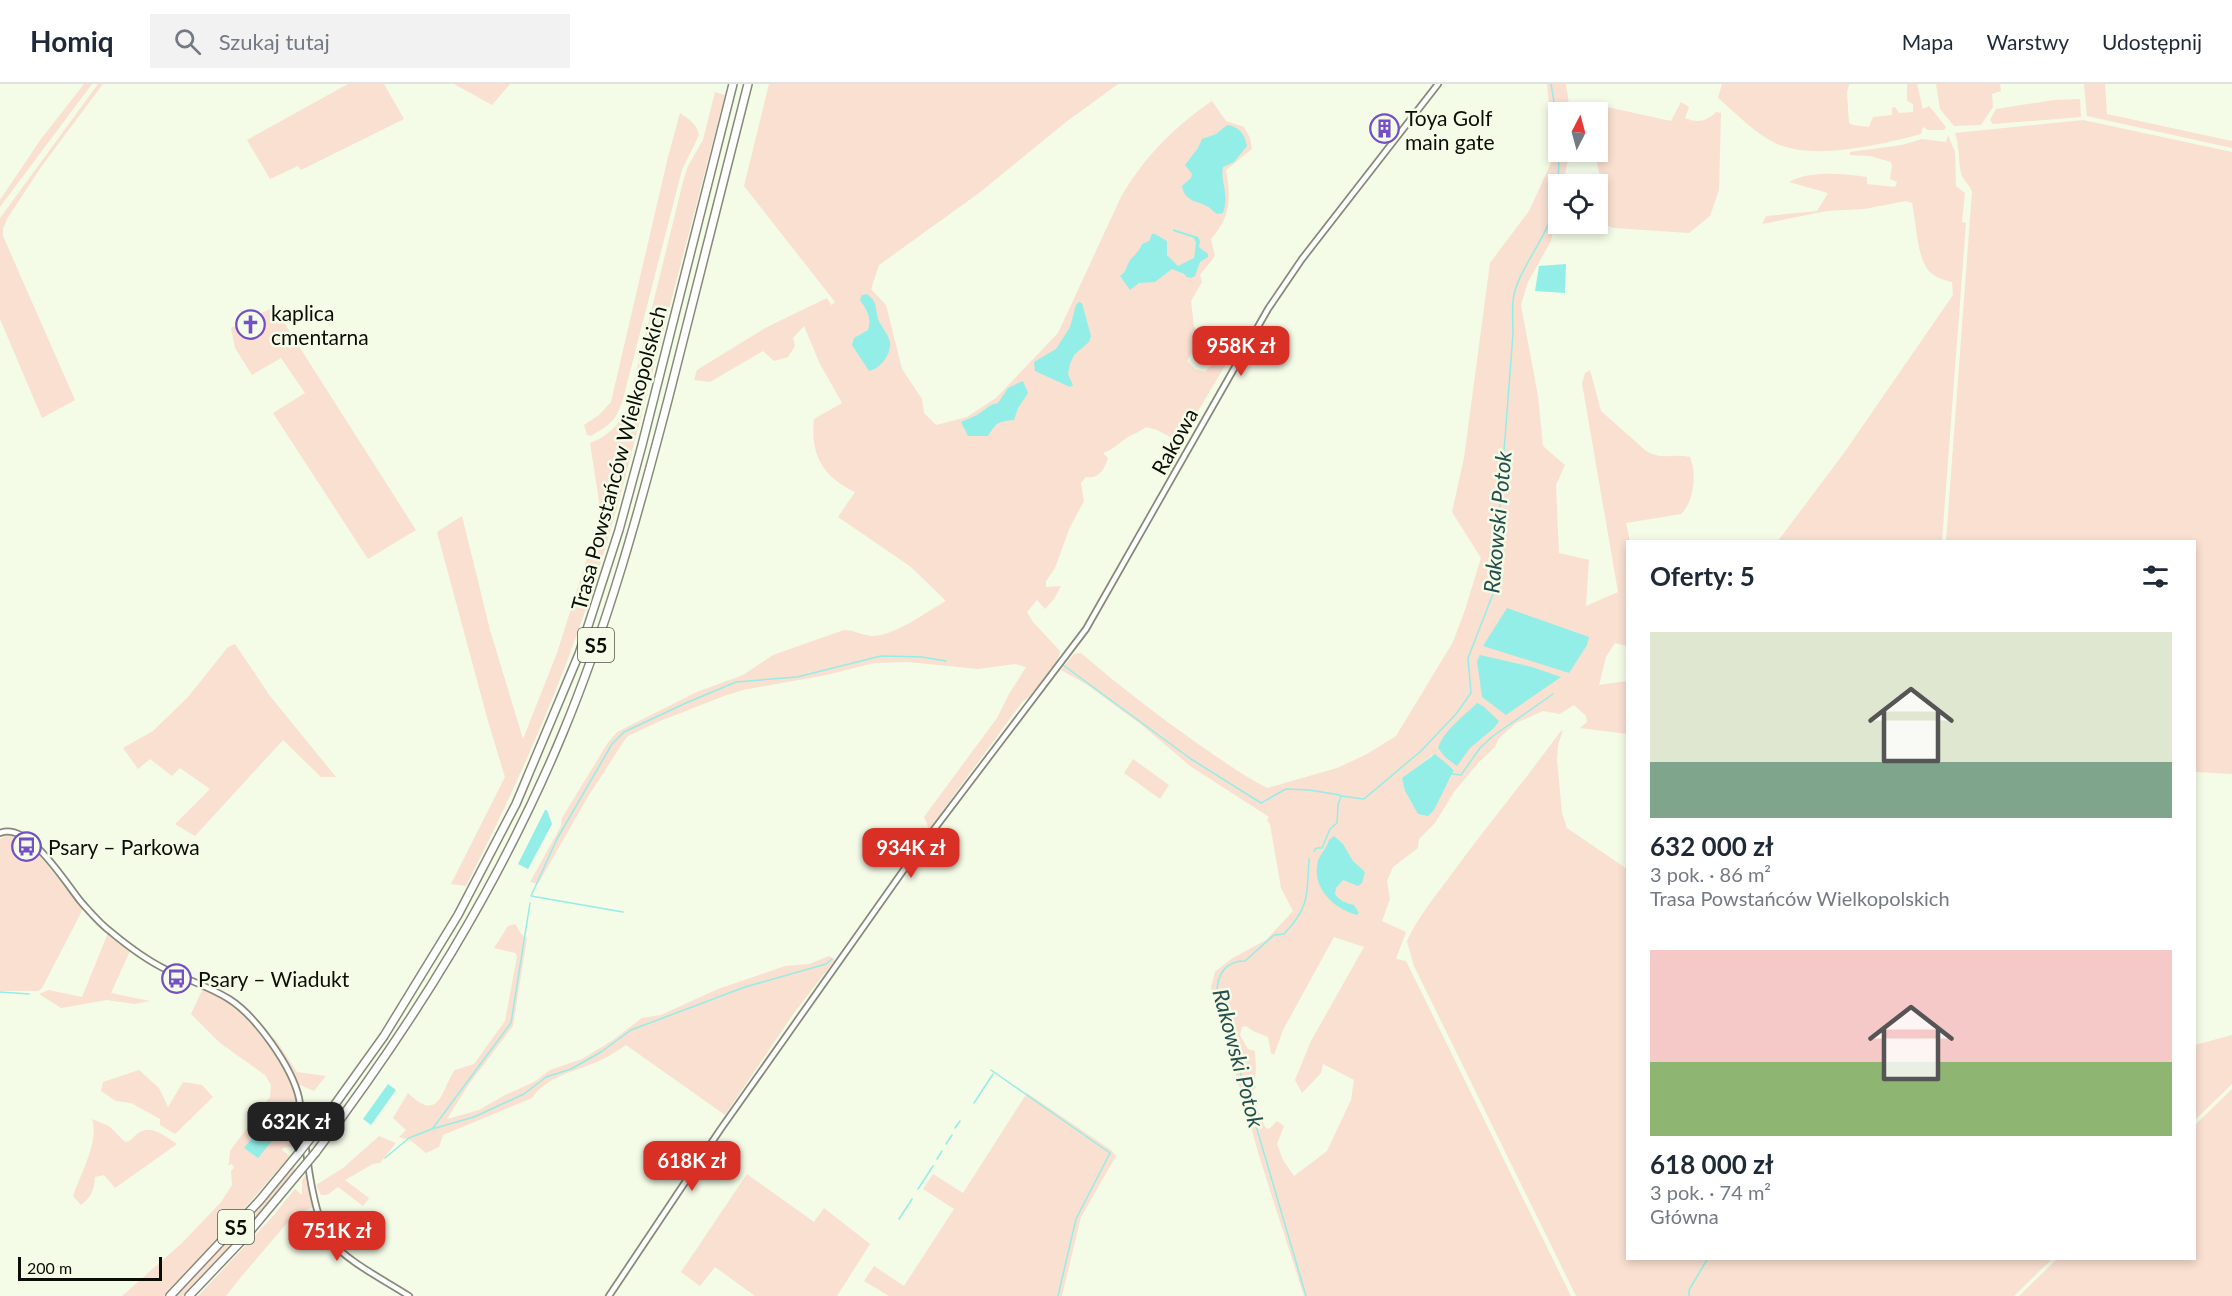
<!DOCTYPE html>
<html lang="pl">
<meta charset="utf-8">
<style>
body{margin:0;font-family:Lato,sans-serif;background:#f2f2f3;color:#1f2937;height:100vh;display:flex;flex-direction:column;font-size:22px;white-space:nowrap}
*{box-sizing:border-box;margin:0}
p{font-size:20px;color:#747a83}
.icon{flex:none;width:33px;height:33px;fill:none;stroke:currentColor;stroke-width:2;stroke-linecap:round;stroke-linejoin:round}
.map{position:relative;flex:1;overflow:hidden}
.side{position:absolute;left:1626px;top:456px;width:570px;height:720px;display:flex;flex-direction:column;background:#fff;border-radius:0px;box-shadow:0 3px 9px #0003}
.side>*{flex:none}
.needle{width:39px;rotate:6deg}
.controls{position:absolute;left:1548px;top:18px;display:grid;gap:12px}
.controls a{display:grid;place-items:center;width:60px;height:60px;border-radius:0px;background:#fff;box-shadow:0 3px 9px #0003;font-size:30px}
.scale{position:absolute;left:18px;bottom:15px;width:144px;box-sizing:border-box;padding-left:6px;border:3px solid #0b0d07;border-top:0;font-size:16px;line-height:21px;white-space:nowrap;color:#0b0d07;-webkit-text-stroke:4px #f4fbe7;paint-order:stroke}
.price{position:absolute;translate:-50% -51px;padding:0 14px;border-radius:12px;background:#d93025;color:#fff;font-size:20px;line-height:39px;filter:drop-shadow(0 2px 3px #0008)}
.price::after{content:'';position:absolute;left:50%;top:36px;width:18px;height:14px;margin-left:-9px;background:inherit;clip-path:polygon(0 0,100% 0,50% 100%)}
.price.selected{background:#222;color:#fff}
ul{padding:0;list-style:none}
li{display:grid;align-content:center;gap:12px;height:318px;padding:0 24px}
li span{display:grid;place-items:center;height:186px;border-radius:0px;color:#555}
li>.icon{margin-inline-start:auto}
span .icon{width:108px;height:108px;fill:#fffc;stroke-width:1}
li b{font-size:26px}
h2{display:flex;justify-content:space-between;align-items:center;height:72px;padding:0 24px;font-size:26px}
header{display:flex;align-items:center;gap:36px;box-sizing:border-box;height:84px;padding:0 30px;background:#fff;border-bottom:2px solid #e0e1e3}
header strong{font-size:28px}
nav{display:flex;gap:33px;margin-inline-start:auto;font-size:21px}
.search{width:420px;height:54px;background:#f2f2f3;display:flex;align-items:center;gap:15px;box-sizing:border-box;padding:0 21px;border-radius:0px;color:#747a83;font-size:22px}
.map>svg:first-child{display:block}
.green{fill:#f9e0d1;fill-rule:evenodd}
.water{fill:#93eee8}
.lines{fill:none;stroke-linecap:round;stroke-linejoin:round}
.stream{stroke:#93eee8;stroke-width:1.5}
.tertiary-casing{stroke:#868b79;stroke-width:8}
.motorway-casing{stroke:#868b79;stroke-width:10}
.tertiary{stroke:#fff;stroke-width:4.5}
.motorway{stroke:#fff;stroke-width:7}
.motorway-bridge-casing{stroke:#868b79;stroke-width:10;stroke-linecap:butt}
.motorway-bridge{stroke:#fff;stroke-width:7}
.labels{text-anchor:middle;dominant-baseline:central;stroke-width:5;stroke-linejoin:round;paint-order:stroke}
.shield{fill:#f4fbe7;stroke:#51544a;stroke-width:1.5}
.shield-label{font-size:20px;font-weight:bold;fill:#0b0d07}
.poi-label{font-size:21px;fill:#0b0d07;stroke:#f4fbe7;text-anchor:start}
.street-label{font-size:21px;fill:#0b0d07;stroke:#f4fbe7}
.water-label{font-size:22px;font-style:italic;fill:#254e4c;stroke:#f4fbe7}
</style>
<header>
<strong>Homiq</strong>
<div class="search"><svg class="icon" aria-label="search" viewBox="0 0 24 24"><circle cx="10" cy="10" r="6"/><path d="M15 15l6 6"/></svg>Szukaj tutaj</div>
<nav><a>Mapa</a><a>Warstwy</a><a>Udostępnij</a></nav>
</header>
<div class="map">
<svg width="2232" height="1212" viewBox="0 0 2232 1212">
<rect width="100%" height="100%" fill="#f4fbe7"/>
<path class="green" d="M 84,0 L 92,0 L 0,123 L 0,116 L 41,55 Z
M 98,0 L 103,0 L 41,83 L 7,135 L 3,145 L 3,152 L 75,316 L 42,334 L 0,235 L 0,134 Z
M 348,0 L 384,0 L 404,35 L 301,86 L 298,82 L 270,95 L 247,56 Z
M 454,0 L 510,0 L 492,21 Z
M 769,0 L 1118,0 L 1066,38 L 979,109 L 879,181 L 871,205 L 886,221 L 902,285 L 922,315 L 924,329 L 936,341 L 967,333 L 996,314 L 1058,249 L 1121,113 C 1145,72 1173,44 1212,17 L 1226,37 L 1244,43 L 1250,54 L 1252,65 L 1226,86 C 1231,114 1231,132 1211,155 L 1215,172 L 1200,191 L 1202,198 L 1191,217 L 1194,242 L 1200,254 L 1187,277 L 1195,285 L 1205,288 L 1232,259 L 1237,261 L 1180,358 L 1157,346 L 1146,343 C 1140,348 1134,349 1128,353 C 1119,359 1114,365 1103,369 L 1108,374 C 1104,386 1099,395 1086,393 L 1081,399 L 1084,417 L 1070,443 L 1055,484 L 1046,497 L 1046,503 L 1061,502 L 1054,515 L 1045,525 L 1037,516 L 1027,528 L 1033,538 L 1060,567 C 1059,580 1035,611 1023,617 L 929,745 L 924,733 L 997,634 L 1009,610 L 1026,583 L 1015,580 L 978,585 L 908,578 L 874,579 L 827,591 L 743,606 L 724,612 L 660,637 L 628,652 L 624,657 L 589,711 L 538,800 L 530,798 L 561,742 L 562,734 L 607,660 L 617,648 L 697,608 L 743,591 L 773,571 L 844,546 C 854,546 862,551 872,552 C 895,552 926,528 946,517 L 911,483 L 838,433 L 855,408 C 823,393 810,371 814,335 L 842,319 L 820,280 L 804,242 L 793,254 L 795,262 L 788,273 L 774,277 L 763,267 L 710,298 L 694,296 L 697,286 L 767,243 L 827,214 L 831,221 L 835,218 L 744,102 Z
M 1547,0 L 1566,0 L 1570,28 L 1558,28 L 1558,68 L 1569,68 L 1569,71 L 1563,100 L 1558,100 L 1558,123 L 1551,157 L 1528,198 L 1521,221 L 1538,312 L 1543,362 L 1565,381 L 1556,401 L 1559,469 L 1589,476 L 1586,522 L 1618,508 L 1582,299 L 1585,289 L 1590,286 L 1601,327 L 1645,366 C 1660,377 1674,369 1690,373 C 1697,389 1694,418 1681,430 L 1626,439 L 1630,457 L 1628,458 L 1627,562 L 1615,559 L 1606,573 L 1599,601 L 1627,597 L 1627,650 L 1580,644 L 1587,638 L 1586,632 L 1574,621 L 1560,630 L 1543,627 L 1516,639 L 1499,654 L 1495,663 L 1478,679 L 1454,708 L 1435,739 L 1419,755 L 1418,764 L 1393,783 L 1387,797 L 1390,815 L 1382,837 L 1406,848 L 1396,875 L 1406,877 L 1571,1212 L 1304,1212 L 1260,1075 L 1211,903 L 1215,888 L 1231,875 L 1266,856 L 1293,827 L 1281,804 L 1270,740 L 1267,736 L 1269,733 L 1190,682 L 1143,642 L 1086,600 L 1061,586 L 1074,570 L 1081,569 C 1119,602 1160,633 1201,662 C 1223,677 1244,692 1267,704 L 1337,684 L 1367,670 L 1396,652 L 1453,558 L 1465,526 L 1481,474 L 1452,428 L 1464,374 L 1490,179 L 1529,127 L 1551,79 L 1553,62 ZM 1432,671 L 1454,685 C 1446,710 1434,710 1412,720 L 1405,707 L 1403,694 ZM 1334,853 L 1364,863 L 1311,957 L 1295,996 L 1302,1009 L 1321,989 L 1323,980 L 1354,996 L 1351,1016 L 1327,1067 L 1294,1092 L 1283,1076 L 1277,1060 L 1284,1042 L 1277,1037 L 1269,1045 L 1265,1043 L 1251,1009 L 1256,1003 L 1253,997 C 1258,985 1255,978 1255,967 L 1248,965 L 1240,951 L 1242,943 L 1246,942 L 1253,947 L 1268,953 L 1271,969 L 1274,971 L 1283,946 Z
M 1722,0 L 1849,0 L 1847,9 L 1849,39 L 1853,41 L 1869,43 L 1873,33 L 1892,31 L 1892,24 L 1895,23 L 1899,29 L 1913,28 L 1913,20 L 1907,17 L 1907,0 L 1917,0 L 1923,25 L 1929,22 L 1946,43 L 1944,46 L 1928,46 L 1923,43 L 1921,50 C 1883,60 1817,76 1780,61 C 1757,52 1737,30 1718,14 Z
M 1936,0 L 2000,0 L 2001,7 L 1992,10 L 1993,23 L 1981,41 L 1954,42 L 1940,25 Z
M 2084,0 L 2105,0 L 2107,30 L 2232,57 L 2232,64 L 2087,32 Z
M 715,8 L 725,11 C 699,110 673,210 647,309 C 626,391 605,474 576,553 C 545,639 507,721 466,802 L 451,800 L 505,693 L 488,637 L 437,448 L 462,432 L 490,546 L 523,655 L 557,569 L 601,430 L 590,359 C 607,353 619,341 627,325 L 683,98 L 688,82 L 703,56 Z
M 2080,15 L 2081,33 L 1993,40 L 1990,36 L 1996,25 L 2054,16 Z
M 1681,18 L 1689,23 L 1685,34 C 1697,39 1706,38 1716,28 L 1721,29 L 1719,106 L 1710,132 L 1689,149 L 1613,144 L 1598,137 L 1602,104 L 1595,68 L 1598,68 L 1598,28 L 1592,28 L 1598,21 L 1671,37 Z
M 680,29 C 689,35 697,40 699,51 L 682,86 L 623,315 C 616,337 611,340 591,352 L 587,351 L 584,341 L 599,331 L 611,318 L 668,73 Z
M 2083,36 L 2232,68 L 2232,690 L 2195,688 L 2194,458 L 1946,457 L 1972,108 C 1970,100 1965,99 1962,92 C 1958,81 1960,62 1955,49 Z
M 1948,51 L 1955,68 L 1956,102 L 1965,109 L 1962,138 L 1966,139 L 1942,457 L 1778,457 L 1844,369 L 1953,211 L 1952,198 C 1944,196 1936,194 1930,188 C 1917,176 1916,137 1912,119 L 1906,117 L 1864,125 L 1827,127 L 1762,140 L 1766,132 L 1817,127 L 1828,109 L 1789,98 C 1811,86 1843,90 1867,93 L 1867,100 L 1895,103 L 1897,98 L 1890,95 L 1892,82 L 1891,78 L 1870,72 L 1850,71 L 1850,68 L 1902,61 L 1922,55 L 1946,58 Z
M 274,223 L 416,446 L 368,475 L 273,329 L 305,309 L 281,274 L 252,291 L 235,264 L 231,244 Z
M 235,560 L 270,612 L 336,693 L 321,693 L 283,656 L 195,752 L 175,740 L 210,705 L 180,684 L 172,692 L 150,675 L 138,685 L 123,664 L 153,647 L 188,613 L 228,563 Z
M 1563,646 L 1558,661 L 1557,676 L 1562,729 L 1567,744 L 1627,785 L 1628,1174 L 2052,1175 L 2014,1212 L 1576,1212 L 1414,882 L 1407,857 C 1417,835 1433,815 1448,795 C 1484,745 1524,698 1560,648 Z
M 1133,675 L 1169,701 L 1160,715 L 1124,689 Z
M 8,750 L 21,757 L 20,759 L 29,766 L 34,765 L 83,825 L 42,904 L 38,907 L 0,907 L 0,755 Z
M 515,840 L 522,851 L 527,854 L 513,942 L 469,1000 L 447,1035 L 479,1026 L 505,1011 L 534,998 L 550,986 L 582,975 L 613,956 L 642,934 L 661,931 L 718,905 L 785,882 L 809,880 L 829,872 L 834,875 L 834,877 L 794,929 L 725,1031 L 626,961 C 618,966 610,972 601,976 C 579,987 547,991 532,1014 L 443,1051 L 439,1063 L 426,1069 L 410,1056 L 399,1053 L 406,1046 L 393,1034 L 408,1009 C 441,1041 441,1004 455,986 L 474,980 L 505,937 L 517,873 L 515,869 L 494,864 L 508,842 Z
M 108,849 L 130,867 L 111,909 L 150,917 L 134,920 L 107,916 L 61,924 L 39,910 L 49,906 L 82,913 Z
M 205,900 L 223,909 L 267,950 L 276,956 L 297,988 L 326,992 L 314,1007 L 293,998 L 303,1054 L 296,1062 L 283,1064 L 282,1066 L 290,1072 L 207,1167 L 164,1212 L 122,1212 L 182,1159 L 221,1118 L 232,1101 L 231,1087 L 234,1084 L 232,1080 L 227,1081 L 229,1079 L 230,1067 L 270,1013 L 271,1001 L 265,991 L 220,959 L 191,930 Z
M 2232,951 L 2232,1000 L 2195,1036 L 2195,961 Z
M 139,986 L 159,1004 L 168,1023 L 183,998 L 202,1001 L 213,1013 L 175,1050 L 160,1041 L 160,1035 L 131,1019 L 116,1017 L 101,1007 L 103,998 Z
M 2232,1005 L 2232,1212 L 2019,1212 L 2057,1175 L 2194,1174 L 2195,1041 Z
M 1027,1009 L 1111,1066 L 1116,1072 L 1081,1133 L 1062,1212 L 889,1212 L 864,1197 L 874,1182 L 904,1202 L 954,1125 L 923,1105 L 933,1090 L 963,1109 Z
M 92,1035 L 109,1042 L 125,1058 C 132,1057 132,1054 137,1050 C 150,1039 165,1052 177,1060 L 115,1104 L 104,1091 L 95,1093 C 94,1106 92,1112 81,1121 L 73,1112 C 80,1091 100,1056 92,1035 Z
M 379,1052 L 396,1059 L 380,1079 L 373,1080 L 345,1096 L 369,1114 L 363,1122 L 338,1103 L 327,1111 L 321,1111 L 316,1101 L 343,1084 Z
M 293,1080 L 296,1089 L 220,1175 L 185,1212 L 174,1212 L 215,1171 Z
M 308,1088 L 313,1123 L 293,1132 L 241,1193 L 226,1212 L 198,1212 L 273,1132 L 295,1105 L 302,1111 L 302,1096 Z
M 747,1090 L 814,1138 L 824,1124 L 870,1160 L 837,1212 L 755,1212 L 715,1183 L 700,1202 L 681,1188 Z"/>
<path class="water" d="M 1227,41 C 1239,42 1245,51 1247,62 L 1234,78 L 1223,83 C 1220,100 1230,109 1223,129 L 1218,130 C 1215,129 1212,126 1210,124 C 1198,116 1185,119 1182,102 L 1191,94 L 1192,90 L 1185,81 L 1198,64 L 1202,55 L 1216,50 Z
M 1173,145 L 1198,153 L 1200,157 L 1199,163 L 1208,170 L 1208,173 L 1200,178 L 1195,192 L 1191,194 L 1187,193 L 1184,190 L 1172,185 L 1155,198 L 1139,199 L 1130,206 L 1120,192 C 1127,187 1125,185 1129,178 C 1132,172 1138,170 1142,160 L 1149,157 L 1152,150 L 1155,150 L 1167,157 L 1167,171 L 1178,182 L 1194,174 L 1196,159 L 1194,154 L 1173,147 Z
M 1566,180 L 1565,209 L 1535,207 L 1539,182 Z
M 867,210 C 878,218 875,224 878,235 C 880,241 887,248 889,255 C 894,267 881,285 869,287 L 852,261 L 854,254 L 868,246 C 872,234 867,226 860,216 L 862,211 Z
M 1079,218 L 1082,219 L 1091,252 L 1089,258 L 1074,271 L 1070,280 L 1068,290 L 1073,301 L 1070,303 L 1035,287 L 1034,278 L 1056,265 L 1070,243 L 1076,221 Z
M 1023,297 L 1028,309 L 1018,324 L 1014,336 C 995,338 997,339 988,352 L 968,352 L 961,338 L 977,331 L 991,321 L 998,319 L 1008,304 Z
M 1507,524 L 1589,553 L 1587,561 L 1569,589 L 1483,562 Z
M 1480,571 L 1532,583 L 1561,593 L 1506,631 L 1482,613 L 1477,577 Z
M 1477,619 L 1483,622 L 1499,637 L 1494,644 L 1470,664 L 1457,682 L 1445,673 L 1438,664 C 1444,646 1464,632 1477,619 Z
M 1435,670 L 1454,686 L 1434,726 L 1428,732 L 1418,730 L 1405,707 L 1402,694 Z
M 545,726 L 547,726 L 552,740 L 528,785 L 518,780 Z
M 1334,752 L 1343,760 L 1353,777 L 1365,788 L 1362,799 L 1358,802 L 1343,796 L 1336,804 L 1335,810 C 1340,817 1346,819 1354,821 L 1359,829 L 1357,831 C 1334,825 1311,804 1318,777 C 1320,770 1327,764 1329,756 Z
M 388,1000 L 396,1006 L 371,1041 L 363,1035 Z
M 271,1030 L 285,1041 L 258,1074 L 244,1064 Z"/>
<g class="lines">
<path class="stream" d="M 1551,0 L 1558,42
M 1063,581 L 1191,675 L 1261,719 L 1286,705 L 1309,706 L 1340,711
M 1452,690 L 1461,691 L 1480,664 L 1493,652 L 1553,610
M 1314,767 L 1316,764 L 1322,764 L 1330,745 L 1337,739 L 1338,721 L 1341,712 L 1364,715 L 1421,667 L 1456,630 L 1471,609 L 1468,574 L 1493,510 L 1513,250 C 1513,239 1512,228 1513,217 C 1516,188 1545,157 1553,128 C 1558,108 1559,88 1559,68
M 623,828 L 531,812 L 557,755 L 612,660 L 624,648 L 686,619 L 736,598 L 797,593 L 881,572 L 922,573 L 946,577
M 0,908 L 29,910
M 991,986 L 1110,1069 L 1076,1135 L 1058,1212
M 974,1019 L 993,990
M 433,1044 L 511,939 L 530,819
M 955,1044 L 960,1037
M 946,1060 L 952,1051
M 385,1074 L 409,1054 L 432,1045 L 474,1033 L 524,1010 L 546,993 L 571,985 L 601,968 L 631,946 L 745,903 L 826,880 L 832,875
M 937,1075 L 942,1067
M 918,1105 L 933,1082
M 899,1135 L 912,1115
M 1306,1212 L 1217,909 C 1217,891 1225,877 1245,877 L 1274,851 L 1284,850 C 1310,823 1307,810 1309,775
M 1689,1212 L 1689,1206 L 1708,1174"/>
<defs>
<path id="tertiary" d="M 0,749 C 29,737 66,800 82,819 C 91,829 100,840 111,848 C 129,863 146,876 167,886 C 188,896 210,903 229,915 C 256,932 292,983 299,1014 C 305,1050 310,1129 330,1156 C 346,1177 386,1197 409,1212
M 609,1212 L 720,1046 L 910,777 L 1086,545 L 1268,225 L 1302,175 L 1438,0"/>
<path id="motorway" d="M 313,1051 L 384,952 L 458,831 L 516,720 L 579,570 L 619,446 L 642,361 L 733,0
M 316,1068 C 414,938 499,802 562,651 C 608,541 639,427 669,312 C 696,208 721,104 748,0
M 170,1212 L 260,1116 L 298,1070
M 189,1212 L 246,1152 L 301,1086"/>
</defs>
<use href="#tertiary" class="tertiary-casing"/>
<use href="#motorway" class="motorway-casing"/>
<use href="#tertiary" class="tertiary"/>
<use href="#motorway" class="motorway"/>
<defs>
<path id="motorway-bridge" d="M 298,1070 L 313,1051
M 301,1086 L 316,1068"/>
</defs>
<use href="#motorway-bridge" class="motorway-bridge-casing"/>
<use href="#motorway-bridge" class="motorway-bridge"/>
</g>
<defs>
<symbol id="building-ring" viewBox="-11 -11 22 22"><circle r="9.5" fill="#f4fbe7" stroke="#734fc8" stroke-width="1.5"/><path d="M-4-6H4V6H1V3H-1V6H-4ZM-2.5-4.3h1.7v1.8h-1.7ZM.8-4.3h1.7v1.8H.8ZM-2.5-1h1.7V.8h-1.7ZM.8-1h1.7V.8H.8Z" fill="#734fc8"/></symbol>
<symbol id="church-ring" viewBox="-11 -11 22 22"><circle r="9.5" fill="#f4fbe7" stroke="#734fc8" stroke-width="1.5"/><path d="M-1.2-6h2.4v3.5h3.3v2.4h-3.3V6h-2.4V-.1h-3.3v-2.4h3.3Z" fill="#734fc8"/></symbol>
<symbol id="bus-ring" viewBox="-11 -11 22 22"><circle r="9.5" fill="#f4fbe7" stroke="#734fc8" stroke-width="1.5"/><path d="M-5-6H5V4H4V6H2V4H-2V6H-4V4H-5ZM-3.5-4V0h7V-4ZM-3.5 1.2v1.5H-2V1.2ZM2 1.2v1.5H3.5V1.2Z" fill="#734fc8"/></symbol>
</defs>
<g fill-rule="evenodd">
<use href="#building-ring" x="1368" y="28" width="33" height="33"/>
<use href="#church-ring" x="234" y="224" width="33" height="33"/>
<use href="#bus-ring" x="10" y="746" width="33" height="33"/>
<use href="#bus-ring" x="160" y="878" width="33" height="33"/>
</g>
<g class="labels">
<g class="shield">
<rect x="578" y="544" width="36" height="34" rx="4.5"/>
<rect x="218" y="1126" width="36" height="34" rx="4.5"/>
</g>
<g class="shield-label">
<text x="596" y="561">S5</text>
<text x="236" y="1143">S5</text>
</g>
<g class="poi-label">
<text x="1405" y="33">Toya Golf<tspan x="1405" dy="24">main gate</tspan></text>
<text x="271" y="228">kaplica<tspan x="271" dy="24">cmentarna</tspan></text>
<text x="48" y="762">Psary – Parkowa</text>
<text x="198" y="894">Psary – Wiadukt</text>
</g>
<g class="street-label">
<text transform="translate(1174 357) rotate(-61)">Rakowa</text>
<text transform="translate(618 374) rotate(-75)">Trasa Powstańców Wielkopolskich</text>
</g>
<g class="water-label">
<text transform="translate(1497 438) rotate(-85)">Rakowski Potok</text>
<text transform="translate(1239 974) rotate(75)">Rakowski Potok</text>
</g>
</g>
</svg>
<div class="controls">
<a><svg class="needle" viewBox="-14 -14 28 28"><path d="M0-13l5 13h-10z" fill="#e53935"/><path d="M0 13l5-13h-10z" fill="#747a83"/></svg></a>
<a><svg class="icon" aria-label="locate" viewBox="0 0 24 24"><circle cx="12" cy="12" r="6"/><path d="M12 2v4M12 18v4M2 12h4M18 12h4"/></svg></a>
</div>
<div class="scale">200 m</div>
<b class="price" style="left:1241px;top:293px">958K zł</b>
<b class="price" style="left:911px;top:795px">934K zł</b>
<b class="price selected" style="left:296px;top:1069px">632K zł</b>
<b class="price" style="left:692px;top:1108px">618K zł</b>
<b class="price" style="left:337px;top:1178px">751K zł</b>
<section class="side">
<h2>Oferty: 5<svg class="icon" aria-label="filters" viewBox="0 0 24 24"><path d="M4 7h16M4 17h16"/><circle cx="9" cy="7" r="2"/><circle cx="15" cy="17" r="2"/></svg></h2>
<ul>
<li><span style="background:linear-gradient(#dfe7d0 70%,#7fa58c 0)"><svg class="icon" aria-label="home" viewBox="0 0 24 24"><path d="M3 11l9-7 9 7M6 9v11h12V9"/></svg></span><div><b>632 000 zł</b><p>3 pok. · 86 m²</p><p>Trasa Powstańców Wielkopolskich</p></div></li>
<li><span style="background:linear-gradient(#f6c9c9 60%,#8fb573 0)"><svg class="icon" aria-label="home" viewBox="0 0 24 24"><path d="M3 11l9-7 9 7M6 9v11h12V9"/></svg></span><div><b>618 000 zł</b><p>3 pok. · 74 m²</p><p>Główna</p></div></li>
</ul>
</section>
</div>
